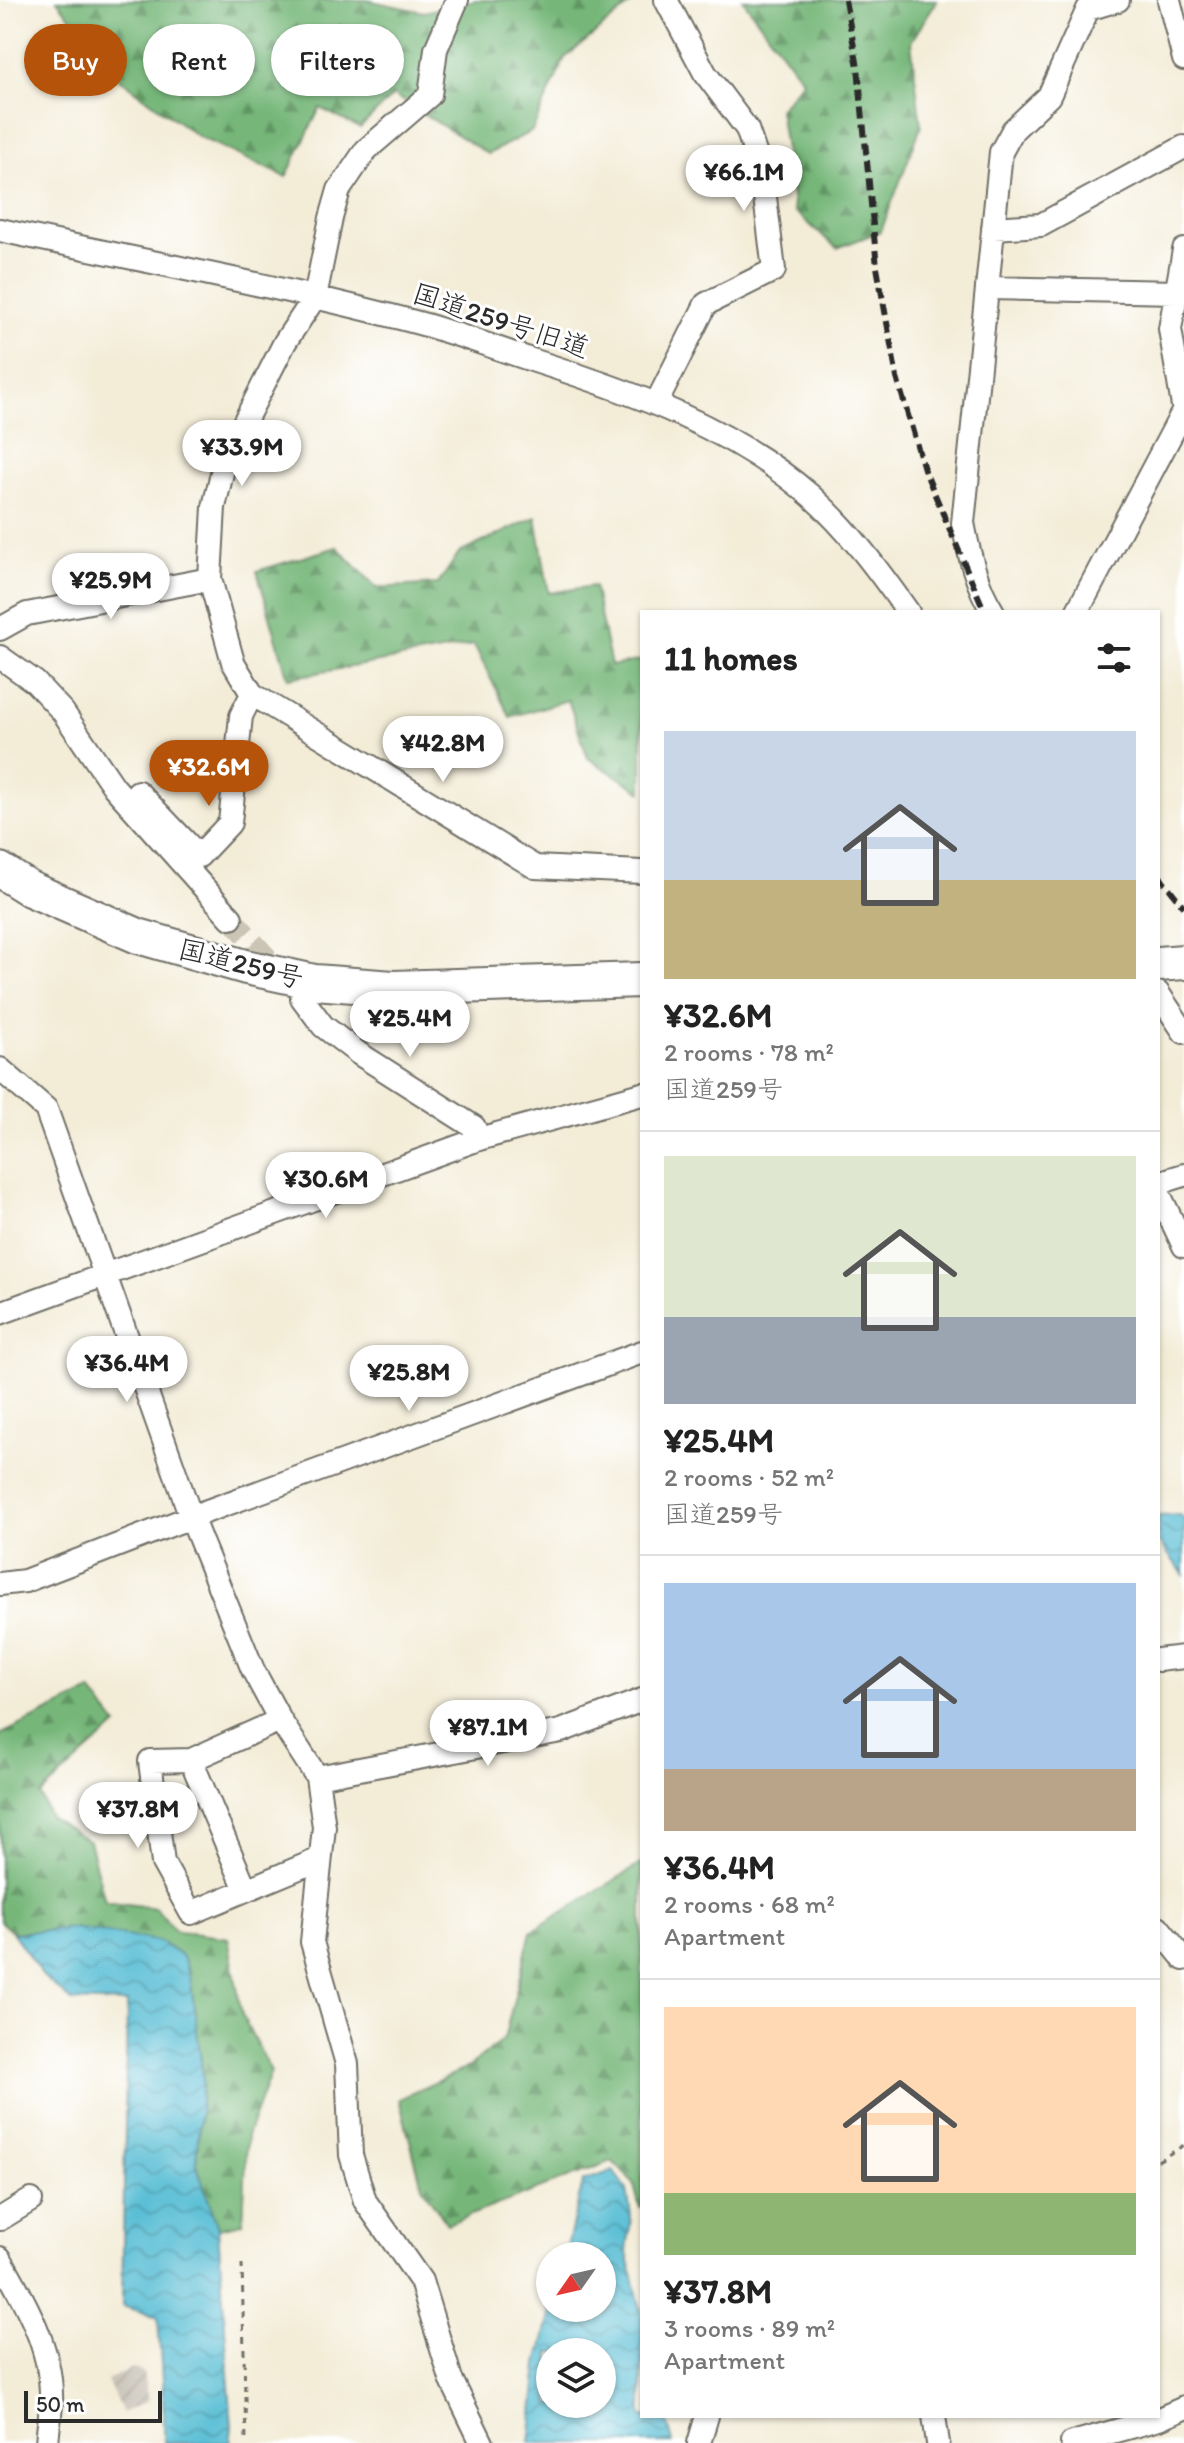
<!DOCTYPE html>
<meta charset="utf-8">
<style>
body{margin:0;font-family:Itim,"Klee One",sans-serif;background:#f6f6f6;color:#222;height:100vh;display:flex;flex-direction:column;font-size:30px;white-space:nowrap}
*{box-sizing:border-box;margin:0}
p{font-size:26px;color:#767676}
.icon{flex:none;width:44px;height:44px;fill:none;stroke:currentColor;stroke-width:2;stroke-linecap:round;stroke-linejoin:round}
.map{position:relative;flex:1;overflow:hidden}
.panel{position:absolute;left:640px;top:610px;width:520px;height:1808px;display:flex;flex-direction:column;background:#fff;border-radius:0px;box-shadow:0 2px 6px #0004}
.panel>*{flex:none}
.hud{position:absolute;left:24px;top:24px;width:496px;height:72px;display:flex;gap:16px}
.needle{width:52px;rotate:236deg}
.buttons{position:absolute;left:536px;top:2242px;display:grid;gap:16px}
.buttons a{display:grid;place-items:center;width:80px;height:80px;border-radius:50%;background:#fff;box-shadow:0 2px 6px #0004;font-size:40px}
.scale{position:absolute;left:24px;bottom:20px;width:138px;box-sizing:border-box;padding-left:8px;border:4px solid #2b2b2b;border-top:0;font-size:22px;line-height:28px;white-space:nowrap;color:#2b2b2b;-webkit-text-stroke:6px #fff;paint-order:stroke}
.price{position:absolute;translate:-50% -68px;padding:0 18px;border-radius:28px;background:#fff;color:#222;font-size:26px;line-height:52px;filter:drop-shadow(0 2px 4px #0008)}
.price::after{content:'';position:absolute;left:50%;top:48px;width:24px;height:18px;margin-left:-12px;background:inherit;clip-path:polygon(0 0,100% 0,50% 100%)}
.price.on{background:#b45309;color:#fff}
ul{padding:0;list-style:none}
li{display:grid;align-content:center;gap:16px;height:424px;padding:0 24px}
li+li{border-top:2px solid #e0e0e0}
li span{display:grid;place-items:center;height:248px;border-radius:0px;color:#555}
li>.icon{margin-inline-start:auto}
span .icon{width:144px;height:144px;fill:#fffc;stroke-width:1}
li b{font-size:34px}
h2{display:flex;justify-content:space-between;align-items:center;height:96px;padding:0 24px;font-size:34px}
.pill{padding:0 28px;border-radius:36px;background:#fff;box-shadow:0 2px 6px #0004;font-size:28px;line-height:72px}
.pill.on{background:#b45309;color:#fff}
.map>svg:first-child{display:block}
.industrial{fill:url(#industrial-furrows)}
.forest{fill:url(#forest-firs);stroke:#507152;stroke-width:2}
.water{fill:url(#water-waves);stroke:#407480;stroke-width:2;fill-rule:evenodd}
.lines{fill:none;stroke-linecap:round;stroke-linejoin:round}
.minor-tunnel{stroke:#cbc5b5;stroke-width:22;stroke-dasharray:22 11;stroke-linecap:butt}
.minor-casing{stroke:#716f67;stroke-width:26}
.highway-casing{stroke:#716f67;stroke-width:38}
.path{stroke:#716f67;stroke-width:3;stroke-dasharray:6 6;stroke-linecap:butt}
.minor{stroke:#fff;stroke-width:22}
.highway{stroke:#fff;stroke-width:34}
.rail{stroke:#2b2b2b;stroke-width:6;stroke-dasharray:12 6;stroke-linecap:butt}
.labels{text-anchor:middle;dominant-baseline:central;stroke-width:6;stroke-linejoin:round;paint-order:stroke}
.street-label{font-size:28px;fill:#2b2b2b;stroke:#fff}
</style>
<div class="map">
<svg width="1184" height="2443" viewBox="0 0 1184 2443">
<defs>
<pattern id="industrial-furrows" width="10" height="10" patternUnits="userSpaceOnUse" patternTransform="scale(2)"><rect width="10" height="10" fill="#c9c3b8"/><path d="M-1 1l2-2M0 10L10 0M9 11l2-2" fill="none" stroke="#ada89e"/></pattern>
<pattern id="forest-firs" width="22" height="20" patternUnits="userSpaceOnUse" patternTransform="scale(2)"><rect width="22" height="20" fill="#76b779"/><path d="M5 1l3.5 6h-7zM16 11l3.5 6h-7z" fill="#619563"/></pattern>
<pattern id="water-waves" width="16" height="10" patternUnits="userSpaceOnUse" patternTransform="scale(2)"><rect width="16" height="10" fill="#56bdd4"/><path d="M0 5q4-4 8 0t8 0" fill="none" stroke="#479aac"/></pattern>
</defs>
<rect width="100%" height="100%" fill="#fff"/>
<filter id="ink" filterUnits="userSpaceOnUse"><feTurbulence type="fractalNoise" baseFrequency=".0125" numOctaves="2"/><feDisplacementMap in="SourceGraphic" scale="16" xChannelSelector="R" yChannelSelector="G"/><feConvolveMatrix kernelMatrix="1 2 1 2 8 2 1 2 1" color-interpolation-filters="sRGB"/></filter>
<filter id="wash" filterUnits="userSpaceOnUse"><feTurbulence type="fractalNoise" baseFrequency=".006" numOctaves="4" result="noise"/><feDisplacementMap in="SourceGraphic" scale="32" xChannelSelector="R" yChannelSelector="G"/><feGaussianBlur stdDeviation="1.8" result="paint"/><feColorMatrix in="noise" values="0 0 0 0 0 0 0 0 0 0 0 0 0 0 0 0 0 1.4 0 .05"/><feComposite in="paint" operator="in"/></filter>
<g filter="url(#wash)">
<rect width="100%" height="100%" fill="#f3ecd7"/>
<path class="industrial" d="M 133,2368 L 143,2373 L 148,2401 L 122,2413 L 107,2380 Z"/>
<path class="forest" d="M 57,0 L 367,0 L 424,12 L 476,0 L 636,0 L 565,58 L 532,131 L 488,154 L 393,95 L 360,128 L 320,108 L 286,177 L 199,137 L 116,76 Z
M 743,0 L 937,0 L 911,42 L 921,126 L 881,231 L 837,248 L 794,211 L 779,109 L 803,81 Z
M 536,517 L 549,593 L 594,586 L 611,666 L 642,660 L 642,792 L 588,758 L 568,700 L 510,717 L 474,645 L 288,678 L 257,571 L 337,547 L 377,588 L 438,584 L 459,553 Z
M 91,1691 L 117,1725 L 40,1795 L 50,1817 L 89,1841 L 105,1901 L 156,1908 L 175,1931 L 228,1938 L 242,2015 L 271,2072 L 247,2136 L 243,2223 L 218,2228 L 196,2163 L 203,2077 L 190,1976 L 183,1957 L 74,1928 L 13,1933 L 0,1921 L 0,1735 Z
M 642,1863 L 642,2207 L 640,2208 L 633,2182 L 612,2161 L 447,2224 L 422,2186 L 399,2099 L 469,2067 L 504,2039 L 531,1932 Z"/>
<path class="water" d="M 1180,1515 L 1184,1520 L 1184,1575 L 1158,1541 L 1158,1516 Z
M 74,1928 L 158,1941 L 183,1957 L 190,1976 L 203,2077 L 196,2163 L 218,2228 L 232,2427 L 230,2443 L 164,2443 C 165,2401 160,2359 158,2317 L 122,2306 L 127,2003 L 71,2001 L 43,1976 L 13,1933 Z
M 613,2171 L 627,2190 L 631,2216 L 627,2252 L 642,2314 L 642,2416 L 666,2416 L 673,2443 L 530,2443 L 538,2364 L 552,2308 L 602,2308 L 602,2256 L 565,2256 L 583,2181 ZM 602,2352 L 602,2404 L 550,2404 L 550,2352 Z"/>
</g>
<g filter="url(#ink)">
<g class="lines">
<path class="minor-tunnel" d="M 231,918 L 283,976"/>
<defs>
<path id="minor" d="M 457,0 L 436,49 L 430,95 L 366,150 L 339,190 L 331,218 L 315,297 L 285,342 L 225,460 L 214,507 L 210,579 L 233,662 L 252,694 L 535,867 L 642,872
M 1169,0 L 1184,59
M 993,228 L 1041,225 L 1184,147
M 0,230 C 142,261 286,287 426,325 C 463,336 499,349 535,361 C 632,392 733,428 811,496 C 849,530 879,571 908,612
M 1184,250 L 1170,329 L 1184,412
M 987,288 L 1177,292
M 656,404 L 706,304 L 774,270 L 762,173 L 747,129 L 705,73 L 666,0
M 993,612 C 976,585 969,554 963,523 L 1001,152 L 1013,130 L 1049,96 L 1088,9 L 1118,0
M 1077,612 L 1184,410
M 0,629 L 27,614 L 210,579
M 0,657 L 35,682 L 63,712 L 114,787 L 231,918
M 138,792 L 199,856 L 230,823 L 241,716 L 252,694
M 1158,993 L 1184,1032
M 302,998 L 323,1026 L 358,1053 L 474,1127 L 479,1139
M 0,1069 L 46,1109 L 191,1517 L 253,1670 L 280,1720 L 317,1777 L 324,1827 L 312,1942 L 347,2064 L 351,2155 L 365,2201 L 421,2281 L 451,2379 L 482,2443
M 1158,1183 L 1184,1175
M 1158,1192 L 1184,1246
M 0,1313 L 479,1139 L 642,1094
M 0,1584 L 25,1581 L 191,1517 L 642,1352
M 1158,1660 L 1184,1657
M 280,1720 L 191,1760 L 150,1761 L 163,1863 L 191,1913 L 320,1859
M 191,1760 L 246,1890
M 317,1777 L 561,1731 L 642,1700
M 1158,1927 L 1184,1959
M 0,2219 L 31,2200
M 0,2258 C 23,2299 50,2344 51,2393 C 52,2409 48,2427 47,2443
M 934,2416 L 938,2443
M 699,2443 L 707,2416
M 1072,2443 L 1159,2419 L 1184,2408"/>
<path id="highway" d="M 0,870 L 30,889 L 138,936 L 246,967 L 315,982 L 393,988 L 642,980
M 1158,964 L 1184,962"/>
</defs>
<use href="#minor" class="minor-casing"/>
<use href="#highway" class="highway-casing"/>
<path class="path" d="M 1158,2161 L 1184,2145
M 242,2264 L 246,2443"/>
<use href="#minor" class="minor"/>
<use href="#highway" class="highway"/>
<path class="rail" d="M 845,0 L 858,67 L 877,267 L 897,378 L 924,469 L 985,612
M 1158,874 L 1184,907"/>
</g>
</g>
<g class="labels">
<g class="street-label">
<text transform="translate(501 320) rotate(18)">国道259号旧道</text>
<text transform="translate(241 963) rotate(14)">国道259号</text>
</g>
</g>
</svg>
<div class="buttons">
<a><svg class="needle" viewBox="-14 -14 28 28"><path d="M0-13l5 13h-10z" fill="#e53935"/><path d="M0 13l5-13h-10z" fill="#767676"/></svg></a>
<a><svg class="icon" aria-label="layers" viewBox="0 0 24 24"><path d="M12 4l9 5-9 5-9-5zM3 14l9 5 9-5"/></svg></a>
</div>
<div class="scale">50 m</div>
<b class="price" style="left:744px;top:213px">¥66.1M</b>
<b class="price" style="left:242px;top:488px">¥33.9M</b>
<b class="price" style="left:111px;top:621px">¥25.9M</b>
<b class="price" style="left:443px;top:784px">¥42.8M</b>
<b class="price on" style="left:209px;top:808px">¥32.6M</b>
<b class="price" style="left:410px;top:1059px">¥25.4M</b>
<b class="price" style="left:326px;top:1220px">¥30.6M</b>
<b class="price" style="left:127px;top:1404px">¥36.4M</b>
<b class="price" style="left:409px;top:1413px">¥25.8M</b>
<b class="price" style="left:488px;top:1768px">¥87.1M</b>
<b class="price" style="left:138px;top:1850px">¥37.8M</b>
<div class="hud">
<a class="pill on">Buy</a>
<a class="pill">Rent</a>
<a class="pill">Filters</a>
</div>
<section class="panel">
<h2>11 homes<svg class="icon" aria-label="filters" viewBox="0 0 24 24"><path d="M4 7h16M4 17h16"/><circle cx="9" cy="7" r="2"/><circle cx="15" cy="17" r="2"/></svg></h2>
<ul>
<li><span style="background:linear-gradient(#c9d6e8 60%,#c2b280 0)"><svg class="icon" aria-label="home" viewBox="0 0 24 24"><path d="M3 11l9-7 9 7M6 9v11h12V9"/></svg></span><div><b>¥32.6M</b><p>2 rooms · 78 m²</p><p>国道259号</p></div></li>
<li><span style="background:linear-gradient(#dfe7d0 65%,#9aa5b1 0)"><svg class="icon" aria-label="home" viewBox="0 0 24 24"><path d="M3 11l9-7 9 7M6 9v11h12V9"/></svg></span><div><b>¥25.4M</b><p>2 rooms · 52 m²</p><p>国道259号</p></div></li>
<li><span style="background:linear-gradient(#a9c7e8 75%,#b9a48a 0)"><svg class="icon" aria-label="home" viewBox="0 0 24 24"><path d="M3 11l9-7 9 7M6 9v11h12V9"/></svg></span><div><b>¥36.4M</b><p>2 rooms · 68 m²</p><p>Apartment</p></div></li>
<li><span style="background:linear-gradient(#ffd9b3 75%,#8fb573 0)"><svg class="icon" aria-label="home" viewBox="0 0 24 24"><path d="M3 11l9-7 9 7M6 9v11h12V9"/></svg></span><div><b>¥37.8M</b><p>3 rooms · 89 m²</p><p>Apartment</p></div></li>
</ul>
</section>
</div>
